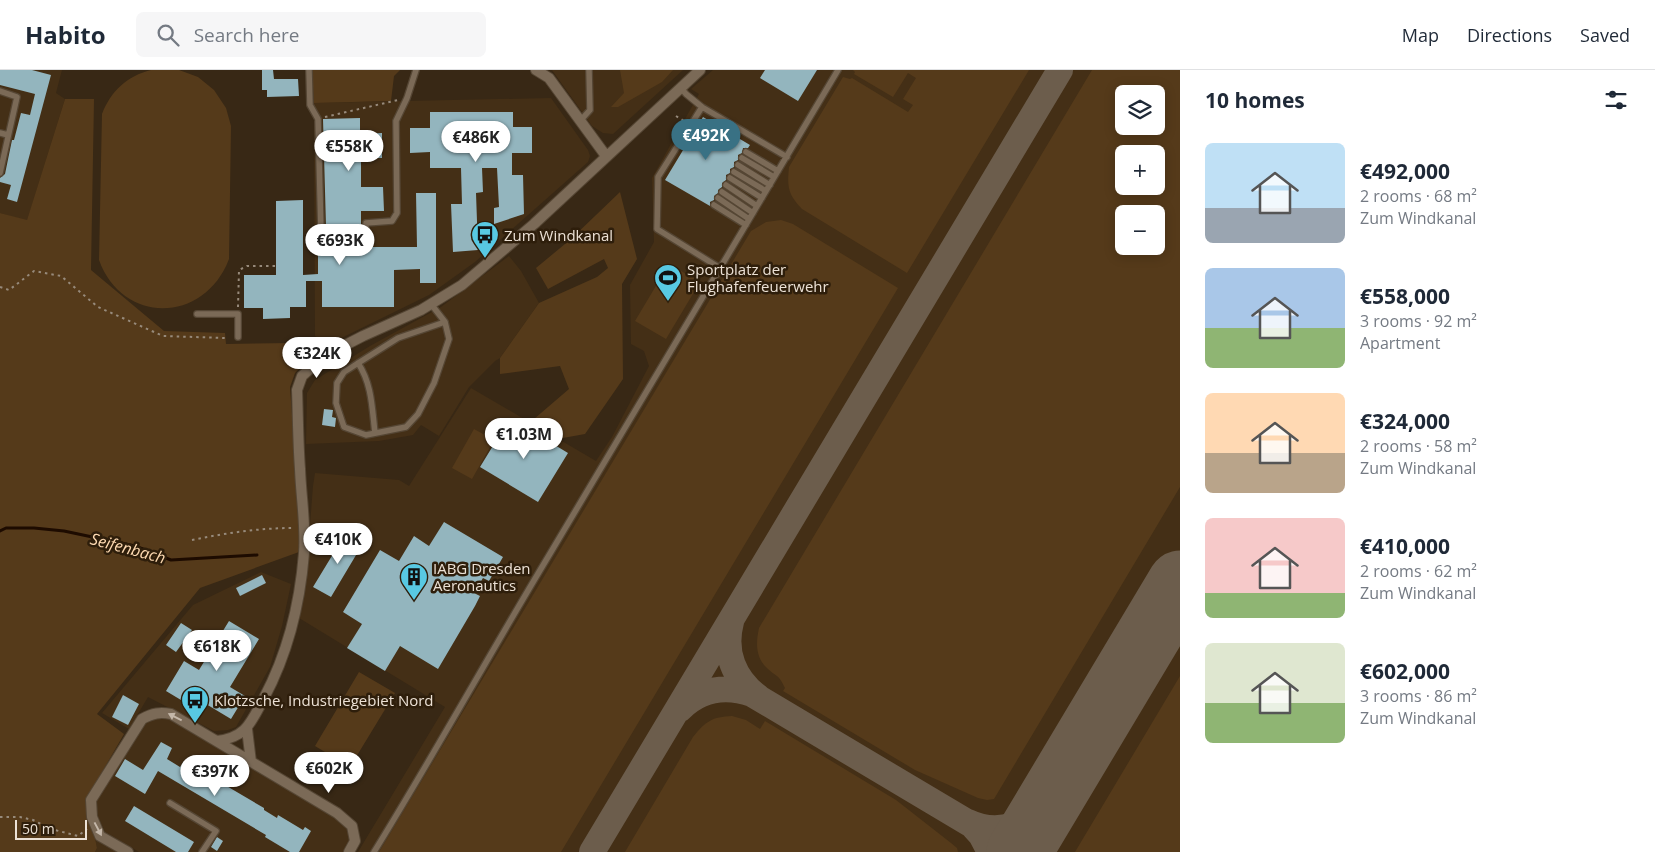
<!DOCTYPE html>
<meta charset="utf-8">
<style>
body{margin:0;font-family:"Open Sans",sans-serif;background:#f6f6f7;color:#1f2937;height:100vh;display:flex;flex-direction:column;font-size:19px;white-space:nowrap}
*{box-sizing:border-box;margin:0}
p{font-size:16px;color:#747a83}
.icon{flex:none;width:28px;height:28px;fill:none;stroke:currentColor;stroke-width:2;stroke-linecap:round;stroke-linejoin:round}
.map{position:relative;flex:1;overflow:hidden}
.panel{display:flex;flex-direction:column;background:#fff;width:475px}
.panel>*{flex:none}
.fabs{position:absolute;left:1115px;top:15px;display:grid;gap:10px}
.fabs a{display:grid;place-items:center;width:50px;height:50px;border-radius:8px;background:#fff;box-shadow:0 2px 12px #0003;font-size:25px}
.scale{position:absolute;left:15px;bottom:12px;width:72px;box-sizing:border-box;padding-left:5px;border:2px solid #ece1d5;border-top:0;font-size:14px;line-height:18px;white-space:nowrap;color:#ece1d5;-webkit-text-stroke:4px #2e1e0b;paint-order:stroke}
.price{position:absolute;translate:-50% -42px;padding:0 11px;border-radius:18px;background:#fff;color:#222;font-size:16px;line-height:32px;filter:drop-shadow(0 1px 2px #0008)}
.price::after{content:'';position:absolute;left:50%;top:30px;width:15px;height:11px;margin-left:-8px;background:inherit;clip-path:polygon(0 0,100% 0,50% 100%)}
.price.current{background:#397184;color:#fff}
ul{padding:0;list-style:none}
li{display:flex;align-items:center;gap:15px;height:125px;padding:0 25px}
li span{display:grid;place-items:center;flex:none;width:140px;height:100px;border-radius:8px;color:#555}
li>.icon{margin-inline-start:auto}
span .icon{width:60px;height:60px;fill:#fffc;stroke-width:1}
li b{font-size:21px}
h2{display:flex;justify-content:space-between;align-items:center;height:60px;padding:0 25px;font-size:21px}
header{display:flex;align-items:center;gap:30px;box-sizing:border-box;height:70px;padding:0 25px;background:#fff;border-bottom:1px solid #e0e1e3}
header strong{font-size:24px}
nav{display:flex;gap:28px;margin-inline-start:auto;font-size:18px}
.search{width:350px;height:45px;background:#f6f6f7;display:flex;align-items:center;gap:12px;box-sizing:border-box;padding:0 18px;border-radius:8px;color:#747a83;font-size:19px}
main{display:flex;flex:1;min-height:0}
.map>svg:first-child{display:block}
.built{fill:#442f16;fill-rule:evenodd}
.green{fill:#553a1a;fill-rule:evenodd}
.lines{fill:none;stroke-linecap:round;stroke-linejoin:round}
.stream{stroke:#1d0b00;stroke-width:3}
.taxiway{stroke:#6c5d4c;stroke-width:26}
.runway{stroke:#6c5d4c;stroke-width:65}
.building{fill:#93b5be}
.service-casing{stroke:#554634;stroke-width:8}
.minor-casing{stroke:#554634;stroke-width:12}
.path{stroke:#978a7b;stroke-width:2;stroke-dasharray:2.5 4;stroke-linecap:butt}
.service{stroke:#7b6a57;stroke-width:5.5}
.minor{stroke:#7b6a57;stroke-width:10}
.oneway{fill:#c4b7a9}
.labels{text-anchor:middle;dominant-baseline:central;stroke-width:5;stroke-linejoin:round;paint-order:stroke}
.poi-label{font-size:15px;fill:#ece1d5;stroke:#2e1e0b;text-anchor:start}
.water-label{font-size:16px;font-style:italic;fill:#fdd9b1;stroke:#2e1e0b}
</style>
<header>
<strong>Habito</strong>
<div class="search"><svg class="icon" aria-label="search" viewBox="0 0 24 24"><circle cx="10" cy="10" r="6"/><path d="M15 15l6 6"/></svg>Search here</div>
<nav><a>Map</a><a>Directions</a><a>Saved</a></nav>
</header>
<main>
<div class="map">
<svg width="1180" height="782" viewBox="0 0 1180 782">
<rect width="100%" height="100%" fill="#382815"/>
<path class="built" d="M 0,0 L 62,0 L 56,23 L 65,29 L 27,151 L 0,143 Z
M 552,0 L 683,0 L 613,64 L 603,63 L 592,56 Z
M 713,0 L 1180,0 L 1180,782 L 358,782 L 445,637 L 299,548 L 305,519 L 313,416 L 315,403 L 399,410 L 409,416 L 471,318 L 596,391 L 612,367 L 649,296 L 644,281 L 631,274 L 630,215 L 654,172 L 652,108 L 699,24 L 691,19 ZM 1124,24 L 1156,24 L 1156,56 L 1124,56 ZM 1124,84 L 1156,84 L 1156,116 L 1124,116 ZM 1124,144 L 1156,144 L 1156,176 L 1124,176 Z
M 551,28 L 588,80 L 590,86 L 588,92 L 475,192 L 429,225 L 327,275 L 315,266 L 314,33 Z
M 509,186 L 521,201 L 539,233 L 500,288 L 495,291 L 469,317 L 439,366 L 421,355 L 413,365 L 379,371 L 306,374 L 307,323 L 315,310 L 370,276 L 441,237 Z
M 261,502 L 291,514 L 282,556 L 270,597 L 236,657 L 228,660 L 214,661 L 148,627 L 129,659 L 102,643 L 193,535 Z
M 162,648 L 171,649 L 337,748 L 347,757 L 350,765 L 349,775 L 345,782 L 139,782 L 105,762 L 96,742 L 97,729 L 140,660 L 146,653 L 152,649 Z
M 95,769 L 118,782 L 95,782 L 97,778 Z"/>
<path class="green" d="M 151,0 L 179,0 L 198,7 L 214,20 L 226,38 L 231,56 L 229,189 C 205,253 123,256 99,190 L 102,44 C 111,21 127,6 151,0 Z
M 312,0 L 400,0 L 394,6 L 391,31 L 314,33 Z
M 620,0 L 673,0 L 662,12 L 618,37 L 611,37 L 624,23 Z
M 853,0 L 1029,0 L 907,203 L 802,139 C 788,124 787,118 789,97 L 843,7 L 850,9 L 852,8 L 908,42 L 913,35 L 903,29 L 916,8 L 908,3 L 893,27 L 854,4 L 855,2 Z
M 1092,0 L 1180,0 L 1180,417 L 994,729 L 987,730 L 978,728 L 915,700 L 783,621 L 785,618 C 778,603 777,608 767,598 C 755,587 756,572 759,558 ZM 1124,24 L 1156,24 L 1156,56 L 1124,56 ZM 1124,84 L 1156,84 L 1156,116 L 1124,116 ZM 1124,144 L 1156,144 L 1156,176 L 1124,176 Z
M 65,29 L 94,29 L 91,200 L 164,261 L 225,263 L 226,274 L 294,273 L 313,285 L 295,303 L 290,317 L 300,458 L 299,482 L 200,518 L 97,644 L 124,664 L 87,728 L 97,778 L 95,782 L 0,782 L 0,143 L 27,150 Z
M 620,122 L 637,189 L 622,214 L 623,309 L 585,364 L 563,368 L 534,349 L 569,319 L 560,296 L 500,304 L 500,288 L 539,233 L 597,207 L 608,198 L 604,189 L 548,219 L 536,198 L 571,169 Z
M 781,150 L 793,154 L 898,218 L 561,782 L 379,782 L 751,161 L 766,152 Z
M 669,194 L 700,212 L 666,269 L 635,251 Z
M 474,359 L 494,370 L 472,409 L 452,398 Z
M 359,602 L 395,623 L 350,697 L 315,676 Z
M 1180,606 L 1180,782 L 1075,782 Z
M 732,646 L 746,650 L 760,659 L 765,651 L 896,730 L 951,773 L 957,778 L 958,782 L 625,782 L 693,667 C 706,651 712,647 732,646 Z"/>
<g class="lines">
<path class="stream" d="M 0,461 L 6,458 L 34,458 L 64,461 L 135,476 L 171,490 L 257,485"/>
<path class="taxiway" d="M 731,552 C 723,582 734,609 758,627
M 680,639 C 700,619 726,615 752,624 L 972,755 L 981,765 L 990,782
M 968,752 C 997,766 1032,755 1050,730
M 592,782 L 1060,0"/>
<path class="runway" d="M 1019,782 L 1180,513"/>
</g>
<path class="building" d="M 0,0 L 32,0 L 51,5 L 17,132 L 7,129 L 11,115 L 0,112 L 0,108 L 5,104 L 12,70 L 14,70 L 21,43 L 30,45 L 35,24 L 0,15 Z
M 262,0 L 273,0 L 274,9 L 298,9 L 299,26 L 267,27 L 267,20 L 262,20 Z
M 765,0 L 817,0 L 798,31 L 760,8 Z
M 430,42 L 513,42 L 513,57 L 532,57 L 532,83 L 512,83 L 512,105 L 523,105 L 524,144 L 494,154 L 494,138 L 499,137 L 497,98 L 482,98 L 483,122 L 476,123 L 478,180 L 453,182 L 451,134 L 462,134 L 461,98 L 430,98 L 430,82 L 410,83 L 410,58 L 430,58 Z
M 703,47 L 750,75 L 748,78 L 743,78 L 742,83 L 738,85 L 738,90 L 734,92 L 734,97 L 730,99 L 730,103 L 726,105 L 726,110 L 722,113 L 722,117 L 718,120 L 718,123 L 714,126 L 714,130 L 710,132 L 710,136 L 665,110 Z
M 360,48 L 360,64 L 382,63 L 382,88 L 361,88 L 361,117 L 383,117 L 384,141 L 361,141 L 361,157 L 326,157 L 323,49 Z
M 416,123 L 436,123 L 436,213 L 420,213 L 420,199 L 394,200 L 394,237 L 322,237 L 322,211 L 306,211 L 306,237 L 290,237 L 290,248 L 263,249 L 263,238 L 244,238 L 244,205 L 276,205 L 276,131 L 303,130 L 303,205 L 318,204 L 318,177 L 417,177 Z
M 324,339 L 333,340 L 332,347 L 336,348 L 335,357 L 322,355 Z
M 510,348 L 568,383 L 538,432 L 480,397 Z
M 444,452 L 503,487 L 489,511 L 483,508 L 474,523 L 480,526 L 475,536 L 438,599 L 400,576 L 385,601 L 347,578 L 362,554 L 343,542 L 380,480 L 399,491 L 414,466 L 429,476 Z
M 344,466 L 354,472 L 358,466 L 365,470 L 331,527 L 313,517 Z
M 262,505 L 266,513 L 240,526 L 236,518 Z
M 229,551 L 259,569 L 230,617 L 245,626 L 231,649 L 186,622 L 181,630 L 166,621 L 184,591 L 199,600 Z
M 181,553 L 192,560 L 176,582 L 166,575 Z
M 123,625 L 139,634 L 128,655 L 112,647 Z
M 161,672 L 172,678 L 167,689 L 180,697 L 184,691 L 264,738 L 264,740 L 277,748 L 278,745 L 303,760 L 305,757 L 311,761 L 299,782 L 290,782 L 265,767 L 266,765 L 158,701 L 145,724 L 115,706 L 125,689 L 143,700 Z
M 134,736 L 194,772 L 188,782 L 176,782 L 125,751 Z
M 217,767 L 223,771 L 217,781 L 211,777 Z"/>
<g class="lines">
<defs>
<path id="service" d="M 309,0 L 310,35 L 318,49 L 321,162
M 681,18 L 686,24 L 702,37
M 0,21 L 17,27 L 0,103
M 580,51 L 590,40 L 589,0
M 0,63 L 8,65
M 746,82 L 778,101
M 742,88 L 774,107
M 738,95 L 770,115
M 734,102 L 766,121
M 730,108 L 762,128
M 726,115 L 757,136
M 722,122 L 753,143
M 718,128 L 749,149
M 714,135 L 746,155
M 366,162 L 366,153 L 392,151 L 397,143 L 396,51 L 407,28 L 416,0
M 720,198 L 657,159 L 658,107 L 702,37 L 787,87
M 431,234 L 445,252 L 449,269 L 434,313 L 418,344 L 406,357 L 366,365 L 344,357 L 336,333 L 337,313 L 344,302 L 398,268 L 445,252
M 197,244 L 238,244 L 238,267
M 358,293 C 372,314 372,338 375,363
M 170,733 L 216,761 L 202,782
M 374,782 C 434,685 489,585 548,487 C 644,324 741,162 838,0"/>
<path id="minor" d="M 536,0 L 549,8 L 606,86
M 247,659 L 251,692
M 217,671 C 247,667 251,652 264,628 C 288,583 300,533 304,483 C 306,455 301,427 300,399 C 298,373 298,346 297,320 L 302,306 L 324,286 L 363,266 L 421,240 L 462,215 L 534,154 L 700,0
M 128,782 L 100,766 L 92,747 L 91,730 L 142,649 C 153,643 160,642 171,644 L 337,743 L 352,756 L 355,771 L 349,782"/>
</defs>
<use href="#service" class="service-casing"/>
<use href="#minor" class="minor-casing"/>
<path class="path" d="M 676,46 L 684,51
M 325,47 L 398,30
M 328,162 L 358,162
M 0,217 L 9,220 L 34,201 L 61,206 L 98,237 L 163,266 L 225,268
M 238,237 L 239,200 L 247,196 L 276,196
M 192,470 C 226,463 259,458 294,458
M 0,747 L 20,747 L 33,750 L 51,759 L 78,766 L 87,759"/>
<use href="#service" class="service"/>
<use href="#minor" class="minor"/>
</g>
<defs><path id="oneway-solid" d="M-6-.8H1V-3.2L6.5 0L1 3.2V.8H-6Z" transform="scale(1.25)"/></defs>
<g class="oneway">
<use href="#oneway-solid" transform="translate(175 647) rotate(-153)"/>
<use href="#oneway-solid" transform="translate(98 759) rotate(62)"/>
</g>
<defs>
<symbol id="bus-pin" viewBox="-11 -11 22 30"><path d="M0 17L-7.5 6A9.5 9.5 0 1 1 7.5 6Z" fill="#58c9e3" stroke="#2e1e0b"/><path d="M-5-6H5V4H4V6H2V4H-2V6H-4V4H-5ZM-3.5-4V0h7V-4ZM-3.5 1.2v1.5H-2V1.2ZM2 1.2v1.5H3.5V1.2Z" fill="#111"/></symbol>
<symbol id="stadium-pin" viewBox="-11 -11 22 30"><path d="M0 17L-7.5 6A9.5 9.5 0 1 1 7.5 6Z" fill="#58c9e3" stroke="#2e1e0b"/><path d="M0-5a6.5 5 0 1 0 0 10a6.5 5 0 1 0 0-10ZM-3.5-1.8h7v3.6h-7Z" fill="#111"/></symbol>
<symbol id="building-pin" viewBox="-11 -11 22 30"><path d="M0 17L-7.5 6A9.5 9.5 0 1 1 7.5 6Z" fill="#58c9e3" stroke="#2e1e0b"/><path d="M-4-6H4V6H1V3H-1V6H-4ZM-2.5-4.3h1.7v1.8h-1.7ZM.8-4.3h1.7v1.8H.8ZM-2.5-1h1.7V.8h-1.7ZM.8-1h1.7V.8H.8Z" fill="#111"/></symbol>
</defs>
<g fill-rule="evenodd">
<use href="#bus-pin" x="469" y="149" width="32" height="43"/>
<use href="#stadium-pin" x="652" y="192" width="32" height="43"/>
<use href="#building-pin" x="398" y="491" width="32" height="43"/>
<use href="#bus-pin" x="179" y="614" width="32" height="43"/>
</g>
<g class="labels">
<g class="poi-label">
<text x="504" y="165">Zum Windkanal</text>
<text x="687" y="199">Sportplatz der<tspan x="687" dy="17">Flughafenfeuerwehr</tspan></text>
<text x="433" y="498">IABG Dresden<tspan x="433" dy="17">Aeronautics</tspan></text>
<text x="214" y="630">Klotzsche, Industriegebiet Nord</text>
</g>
<g class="water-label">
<text transform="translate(128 478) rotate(15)">Seifenbach</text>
</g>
</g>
</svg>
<div class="fabs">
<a><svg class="icon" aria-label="layers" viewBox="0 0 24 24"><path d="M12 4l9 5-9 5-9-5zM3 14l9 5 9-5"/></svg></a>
<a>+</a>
<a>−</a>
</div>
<div class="scale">50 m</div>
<b class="price current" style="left:706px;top:91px">€492K</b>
<b class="price" style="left:476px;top:93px">€486K</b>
<b class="price" style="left:349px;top:102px">€558K</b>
<b class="price" style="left:340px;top:196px">€693K</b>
<b class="price" style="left:317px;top:309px">€324K</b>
<b class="price" style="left:524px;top:390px">€1.03M</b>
<b class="price" style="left:338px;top:495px">€410K</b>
<b class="price" style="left:217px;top:602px">€618K</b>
<b class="price" style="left:329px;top:724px">€602K</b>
<b class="price" style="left:215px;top:727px">€397K</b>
</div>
<section class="panel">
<h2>10 homes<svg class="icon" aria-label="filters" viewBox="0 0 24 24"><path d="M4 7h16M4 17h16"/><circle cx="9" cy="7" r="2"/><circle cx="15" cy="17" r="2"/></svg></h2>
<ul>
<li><span style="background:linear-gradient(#bfe0f5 65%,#9aa5b1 0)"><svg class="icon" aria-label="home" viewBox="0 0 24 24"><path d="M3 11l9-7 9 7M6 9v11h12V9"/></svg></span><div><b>€492,000</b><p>2 rooms · 68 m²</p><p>Zum Windkanal</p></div></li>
<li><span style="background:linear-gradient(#a9c7e8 60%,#8fb573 0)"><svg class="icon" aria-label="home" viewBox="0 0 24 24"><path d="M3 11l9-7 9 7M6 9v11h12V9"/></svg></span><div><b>€558,000</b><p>3 rooms · 92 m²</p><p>Apartment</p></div></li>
<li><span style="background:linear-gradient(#ffd9b3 60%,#b9a48a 0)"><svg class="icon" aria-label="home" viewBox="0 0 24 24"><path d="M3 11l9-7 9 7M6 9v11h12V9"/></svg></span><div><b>€324,000</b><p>2 rooms · 58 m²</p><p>Zum Windkanal</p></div></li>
<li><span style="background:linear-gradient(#f6c9c9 75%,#8fb573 0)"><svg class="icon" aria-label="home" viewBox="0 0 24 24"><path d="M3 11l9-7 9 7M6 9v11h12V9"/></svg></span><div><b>€410,000</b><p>2 rooms · 62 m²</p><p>Zum Windkanal</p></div></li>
<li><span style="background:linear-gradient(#dfe7d0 60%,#8fb573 0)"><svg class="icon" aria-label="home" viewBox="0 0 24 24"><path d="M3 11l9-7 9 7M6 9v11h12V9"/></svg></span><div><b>€602,000</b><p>3 rooms · 86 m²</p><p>Zum Windkanal</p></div></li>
</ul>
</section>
</main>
